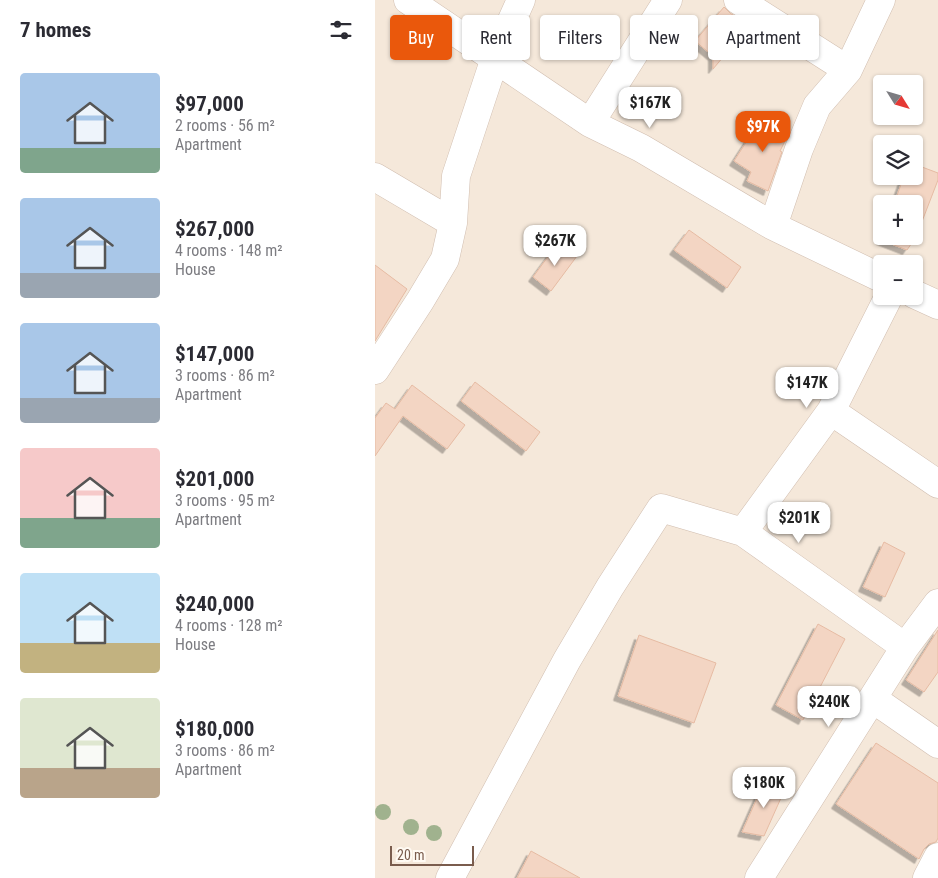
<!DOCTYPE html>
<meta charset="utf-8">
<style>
body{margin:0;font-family:"Roboto Condensed",sans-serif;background:#f7f7f7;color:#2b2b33;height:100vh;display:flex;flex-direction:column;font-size:19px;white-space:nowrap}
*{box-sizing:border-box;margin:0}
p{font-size:16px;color:#7c7c81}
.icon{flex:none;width:28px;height:28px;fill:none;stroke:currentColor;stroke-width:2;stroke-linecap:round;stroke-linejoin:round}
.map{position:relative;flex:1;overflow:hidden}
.sheet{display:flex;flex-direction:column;background:#fff;width:375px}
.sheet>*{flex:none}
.hud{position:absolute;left:15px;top:15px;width:472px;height:45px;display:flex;gap:10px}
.needle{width:32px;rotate:127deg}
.fabs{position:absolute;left:498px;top:75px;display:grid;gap:10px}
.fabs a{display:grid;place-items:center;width:50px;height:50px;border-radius:5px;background:#fff;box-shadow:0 1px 4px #0004;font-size:25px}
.scale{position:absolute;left:15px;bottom:12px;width:84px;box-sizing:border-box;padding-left:5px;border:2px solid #7a5c4d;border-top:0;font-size:14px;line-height:18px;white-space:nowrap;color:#7a5c4d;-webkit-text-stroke:4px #fffaf3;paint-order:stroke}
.price{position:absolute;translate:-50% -42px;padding:0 11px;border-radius:10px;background:#fff;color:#222;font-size:16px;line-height:32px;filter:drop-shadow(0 1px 2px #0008)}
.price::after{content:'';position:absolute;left:50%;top:30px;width:15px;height:11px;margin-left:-8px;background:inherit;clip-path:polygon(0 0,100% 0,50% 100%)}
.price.on{background:#ea580c;color:#fff}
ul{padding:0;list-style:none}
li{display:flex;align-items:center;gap:15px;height:125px;padding:0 20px}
li span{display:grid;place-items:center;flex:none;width:140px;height:100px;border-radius:5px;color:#555}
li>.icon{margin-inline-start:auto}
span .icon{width:60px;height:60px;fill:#fffc;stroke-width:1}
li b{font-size:21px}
h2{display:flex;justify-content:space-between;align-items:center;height:60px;padding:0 20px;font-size:21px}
.chip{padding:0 18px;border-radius:5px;background:#fff;box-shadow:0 1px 4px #0004;font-size:18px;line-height:45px}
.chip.on{background:#ea580c;color:#fff}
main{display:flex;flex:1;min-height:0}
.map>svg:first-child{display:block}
.residential{fill:#f5e8da;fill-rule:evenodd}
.building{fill:#f3d5c3;stroke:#e6bba3;filter:url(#shadow)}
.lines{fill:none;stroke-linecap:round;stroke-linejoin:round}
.minor-casing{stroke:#d1beb0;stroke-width:29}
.minor{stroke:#fff;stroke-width:28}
.tree{fill:#a0b28e}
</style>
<main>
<section class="sheet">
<h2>7 homes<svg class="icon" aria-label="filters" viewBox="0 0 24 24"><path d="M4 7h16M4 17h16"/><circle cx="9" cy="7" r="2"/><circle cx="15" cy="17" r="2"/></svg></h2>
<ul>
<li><span style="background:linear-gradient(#a9c7e8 75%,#7fa58c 0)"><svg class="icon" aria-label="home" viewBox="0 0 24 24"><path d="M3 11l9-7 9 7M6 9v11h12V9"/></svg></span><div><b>$97,000</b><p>2 rooms · 56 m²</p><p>Apartment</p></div></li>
<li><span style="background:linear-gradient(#a9c7e8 75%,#9aa5b1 0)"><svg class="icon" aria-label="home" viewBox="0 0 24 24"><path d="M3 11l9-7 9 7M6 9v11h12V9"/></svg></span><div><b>$267,000</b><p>4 rooms · 148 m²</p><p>House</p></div></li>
<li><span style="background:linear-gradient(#a9c7e8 75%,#9aa5b1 0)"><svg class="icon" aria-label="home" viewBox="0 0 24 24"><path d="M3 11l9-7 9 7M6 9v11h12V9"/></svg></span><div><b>$147,000</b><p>3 rooms · 86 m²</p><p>Apartment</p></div></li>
<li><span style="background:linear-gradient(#f6c9c9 70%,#7fa58c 0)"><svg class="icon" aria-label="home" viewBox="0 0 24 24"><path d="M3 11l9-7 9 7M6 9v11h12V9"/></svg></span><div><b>$201,000</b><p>3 rooms · 95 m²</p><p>Apartment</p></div></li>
<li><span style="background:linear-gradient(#bfe0f5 70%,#c2b280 0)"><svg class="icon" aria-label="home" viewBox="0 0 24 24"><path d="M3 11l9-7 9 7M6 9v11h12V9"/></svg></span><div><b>$240,000</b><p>4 rooms · 128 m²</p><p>House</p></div></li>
<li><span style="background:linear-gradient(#dfe7d0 70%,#b9a48a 0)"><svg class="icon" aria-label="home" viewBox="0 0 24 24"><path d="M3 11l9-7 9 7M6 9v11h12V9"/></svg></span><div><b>$180,000</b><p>3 rooms · 86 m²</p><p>Apartment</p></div></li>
</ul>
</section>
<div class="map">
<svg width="563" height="878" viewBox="0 0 563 878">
<defs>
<filter id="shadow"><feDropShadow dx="-4.5" dy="4.5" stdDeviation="0" flood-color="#0004"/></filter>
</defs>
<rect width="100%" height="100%" fill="#fdf6ec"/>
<path class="residential" d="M 0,0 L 563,0 L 563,878 L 0,878 ZM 506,84 L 539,84 L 539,116 L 506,116 ZM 506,144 L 539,144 L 539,176 L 506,176 ZM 506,204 L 539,204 L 539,236 L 506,236 ZM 506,264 L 539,264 L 539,296 L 506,296 Z"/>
<path class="building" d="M 349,7 L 355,13 L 374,26 L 338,69 L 338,56 L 320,41 Z
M 388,116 L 414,133 L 405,151 L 407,152 L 393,191 L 372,181 L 376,172 L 359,161 Z
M 539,164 L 563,173 L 563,180 L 541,237 L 532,250 L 506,240 L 507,236 L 539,236 L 539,204 L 519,204 L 529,176 L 539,176 Z
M 314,230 L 366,267 L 352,288 L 299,250 Z
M 183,243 L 202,256 L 176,291 L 158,277 Z
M 0,265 L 32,289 L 0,341 Z
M 100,382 L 165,432 L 151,451 L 86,401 Z
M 37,385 L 90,425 L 72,449 L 28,416 L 0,456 L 0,418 L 11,403 L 20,409 Z
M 509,542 L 530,553 L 510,597 L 488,587 Z
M 443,624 L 470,639 L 428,720 L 401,705 Z
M 563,630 L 563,672 L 549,692 L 531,680 Z
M 264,635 L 341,663 L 319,723 L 243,696 Z
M 501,743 L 563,783 L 563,838 L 561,842 L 554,844 L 549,849 L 544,859 L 461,804 Z
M 390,780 L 410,789 L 389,836 L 367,832 Z
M 156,851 L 205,878 L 142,878 Z"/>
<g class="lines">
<defs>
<path id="minor" d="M 33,0 L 215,123 L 266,148 L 398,226 L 506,278
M 363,0 L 473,70
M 215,123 L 293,0
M 0,177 L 78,223
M 398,226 L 424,149 L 442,106 L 473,70 L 506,0
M 539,294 L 563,305
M 0,370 L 45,301 L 70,259 L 78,223 L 81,176 L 120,58 L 146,0
M 456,411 L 563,484
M 368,532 L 456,411 L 514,296
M 498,699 L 563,744
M 75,878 L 192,660 L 235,587 L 286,508 L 368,532 L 530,647
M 384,878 L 530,647 L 563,603
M 552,878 L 563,857"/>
</defs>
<use href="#minor" class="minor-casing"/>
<use href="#minor" class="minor"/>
</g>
<g class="tree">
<circle cx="8" cy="812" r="8"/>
<circle cx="36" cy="827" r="8"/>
<circle cx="59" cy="833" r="8"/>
</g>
</svg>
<div class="fabs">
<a><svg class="needle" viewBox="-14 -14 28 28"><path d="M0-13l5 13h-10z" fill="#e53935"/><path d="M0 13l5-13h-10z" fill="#7c7c81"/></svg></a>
<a><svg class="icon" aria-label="layers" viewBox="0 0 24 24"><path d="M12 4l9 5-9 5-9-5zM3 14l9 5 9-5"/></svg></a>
<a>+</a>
<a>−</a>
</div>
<div class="scale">20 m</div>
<b class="price" style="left:275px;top:129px">$167K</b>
<b class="price on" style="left:388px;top:153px">$97K</b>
<b class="price" style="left:180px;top:267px">$267K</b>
<b class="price" style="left:432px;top:409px">$147K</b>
<b class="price" style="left:424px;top:544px">$201K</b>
<b class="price" style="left:454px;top:728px">$240K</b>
<b class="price" style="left:389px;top:809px">$180K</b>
<div class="hud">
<a class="chip on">Buy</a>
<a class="chip">Rent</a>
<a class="chip">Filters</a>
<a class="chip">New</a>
<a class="chip">Apartment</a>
</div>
</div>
</main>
